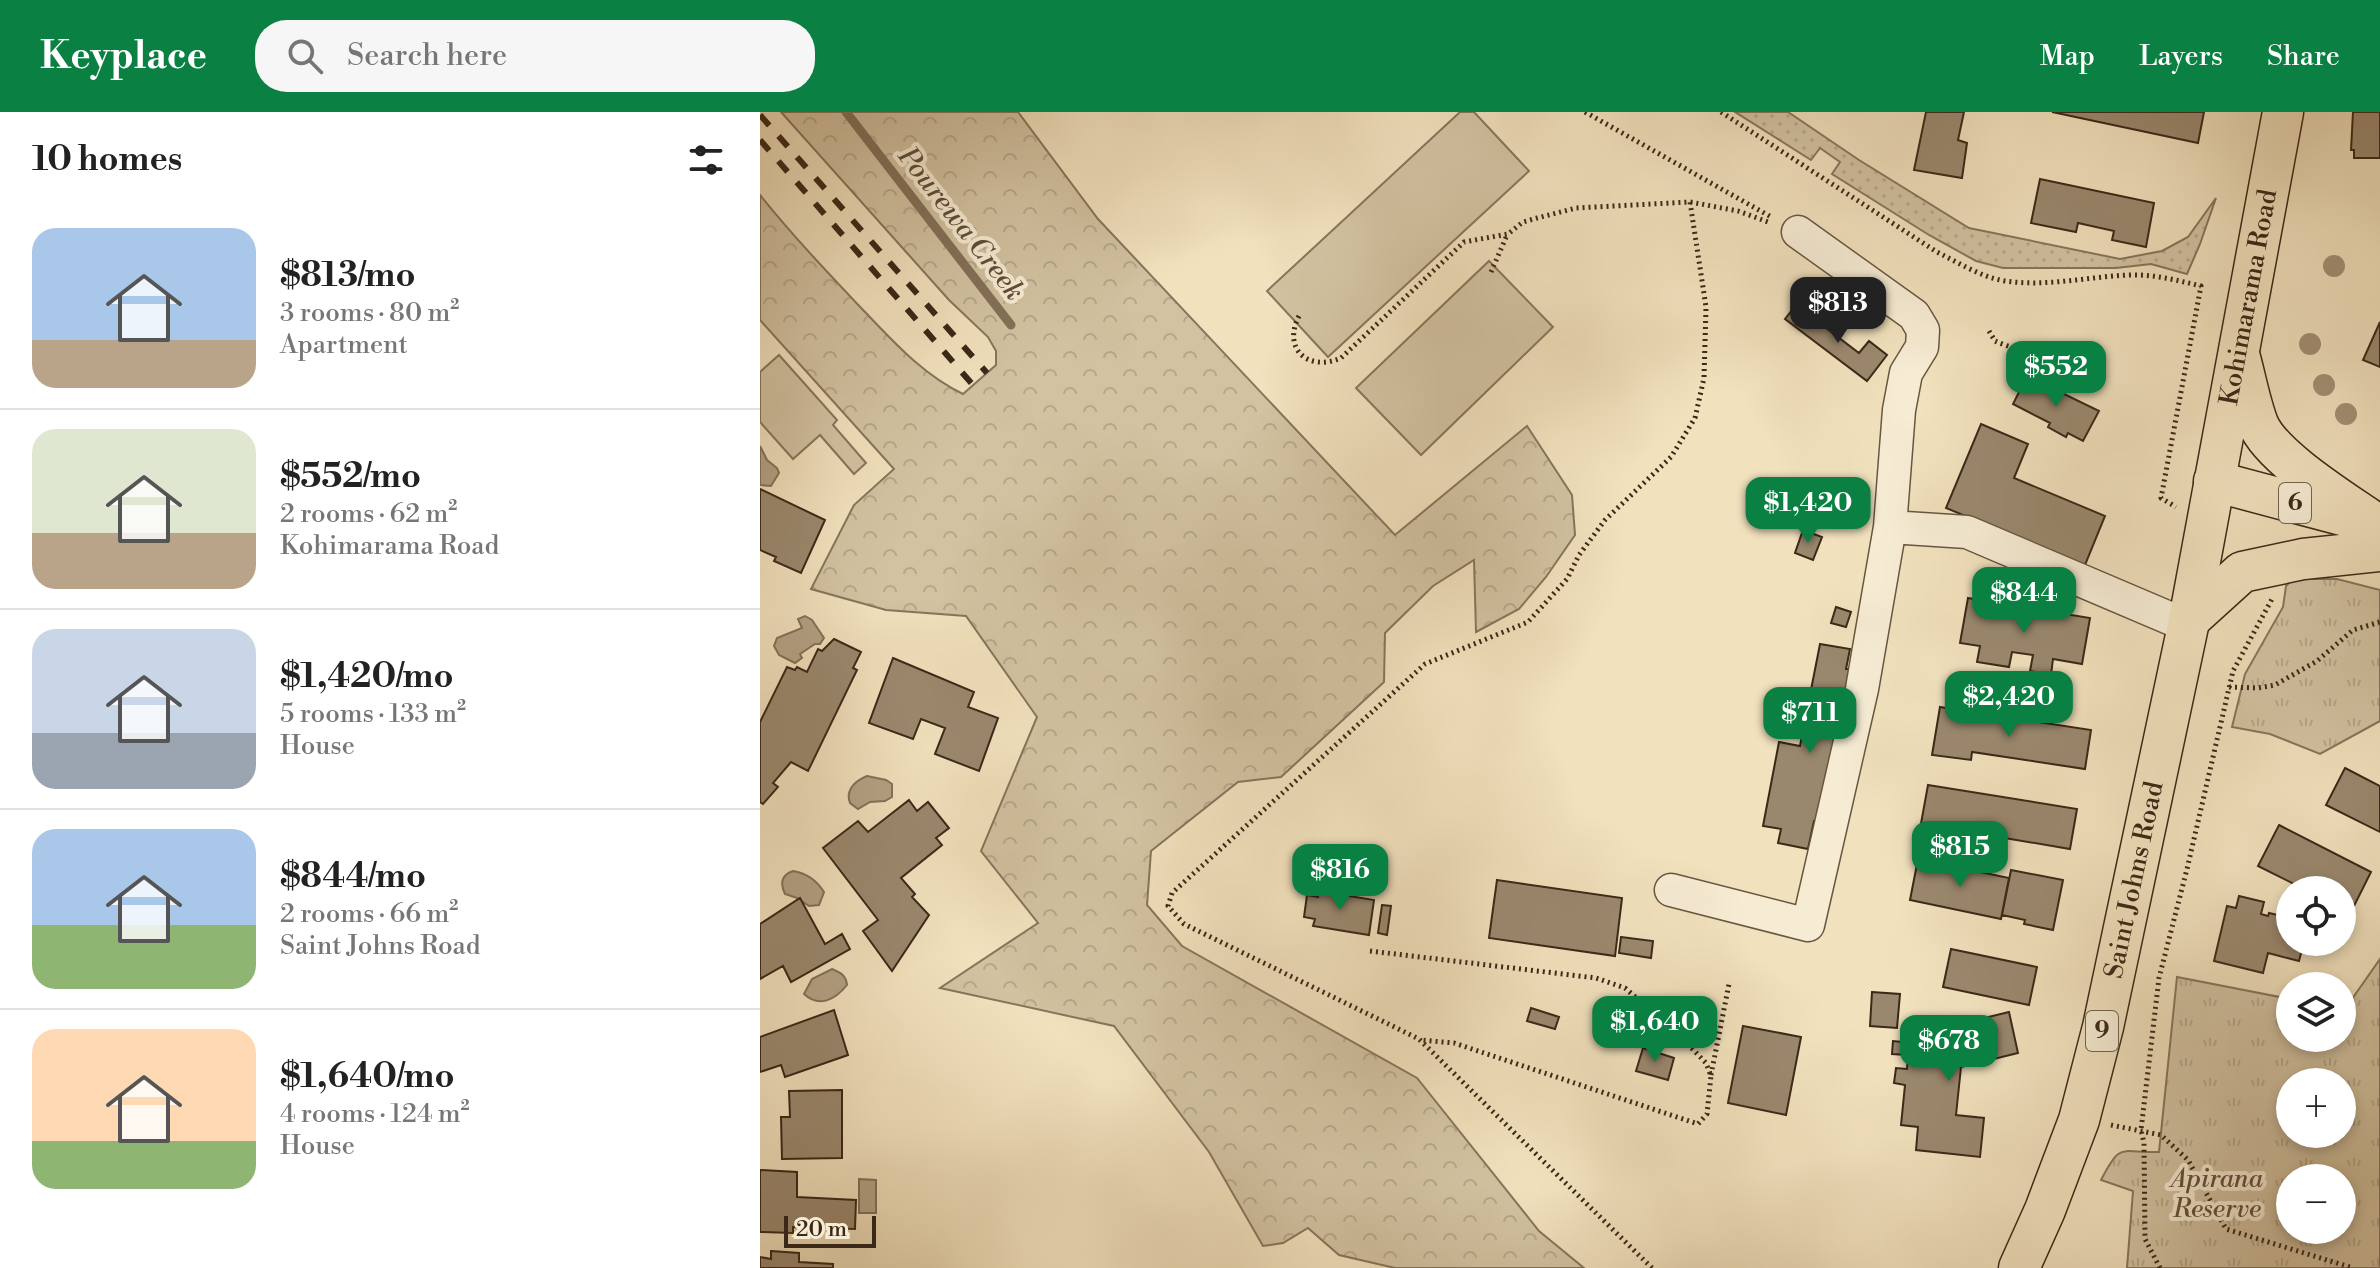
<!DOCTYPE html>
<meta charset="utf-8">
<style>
body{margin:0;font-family:"Libre Bodoni",serif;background:#f6f6f6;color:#222;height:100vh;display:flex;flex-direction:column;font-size:30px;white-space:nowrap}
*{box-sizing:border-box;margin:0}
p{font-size:26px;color:#767676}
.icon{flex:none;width:44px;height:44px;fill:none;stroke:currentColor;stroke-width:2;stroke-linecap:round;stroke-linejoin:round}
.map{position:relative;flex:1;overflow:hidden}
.drawer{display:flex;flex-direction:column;background:#fff;width:760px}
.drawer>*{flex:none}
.tools{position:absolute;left:1516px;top:764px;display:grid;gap:16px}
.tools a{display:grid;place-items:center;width:80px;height:80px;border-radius:50%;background:#fff;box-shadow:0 4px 12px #0003;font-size:40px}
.scale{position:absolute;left:24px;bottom:20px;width:92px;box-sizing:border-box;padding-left:8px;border:4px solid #3b2818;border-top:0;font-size:22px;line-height:28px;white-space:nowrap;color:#3b2818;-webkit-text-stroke:6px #f6ecd4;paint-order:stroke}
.price{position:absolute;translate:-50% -68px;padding:0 18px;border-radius:16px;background:#0b8043;color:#fff;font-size:26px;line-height:52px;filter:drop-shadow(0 2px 4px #0008)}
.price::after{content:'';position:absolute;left:50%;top:48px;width:24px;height:18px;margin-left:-12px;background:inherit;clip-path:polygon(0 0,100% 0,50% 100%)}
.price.selected{background:#222;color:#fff}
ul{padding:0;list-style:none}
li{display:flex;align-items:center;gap:24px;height:200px;padding:0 32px}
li+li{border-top:2px solid #e0e0e0}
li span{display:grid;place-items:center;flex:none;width:224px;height:160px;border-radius:24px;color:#555}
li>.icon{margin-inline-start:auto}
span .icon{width:96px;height:96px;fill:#fffc;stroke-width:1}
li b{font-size:34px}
h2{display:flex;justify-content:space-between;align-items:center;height:96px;padding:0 32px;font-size:34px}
header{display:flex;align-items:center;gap:48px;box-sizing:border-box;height:112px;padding:0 40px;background:#0b8043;color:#fff}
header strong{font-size:38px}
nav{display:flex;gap:44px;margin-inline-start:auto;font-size:28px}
.search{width:560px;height:72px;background:#f6f6f6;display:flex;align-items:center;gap:20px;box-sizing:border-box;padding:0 28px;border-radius:32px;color:#767676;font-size:30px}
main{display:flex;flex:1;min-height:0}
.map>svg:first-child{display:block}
.grass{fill:url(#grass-dots);stroke:#86755c;stroke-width:2}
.forest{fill:url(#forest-crowns);stroke:#86755c;stroke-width:2}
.park{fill:url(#park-tufts);stroke:#86755c;stroke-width:2;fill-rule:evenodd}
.pitch{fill:#d2c2a1;stroke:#86755c;stroke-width:2}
.water{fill:#b3a285;stroke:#837159;stroke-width:2}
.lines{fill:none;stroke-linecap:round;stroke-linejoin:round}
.stream{stroke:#837159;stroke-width:9}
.building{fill:#9a886e;stroke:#3b2818;stroke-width:2}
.minor-casing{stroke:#685641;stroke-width:35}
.major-casing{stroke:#3b2818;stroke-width:43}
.path{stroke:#3b2818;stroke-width:5;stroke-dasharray:2 4;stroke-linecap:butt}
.minor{stroke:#f6ecd4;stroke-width:32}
.major{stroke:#f1e1bd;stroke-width:40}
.rail{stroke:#3b2818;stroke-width:6;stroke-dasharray:14 14;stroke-linecap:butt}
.tree{fill:#a29075}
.labels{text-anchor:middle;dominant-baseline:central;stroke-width:8;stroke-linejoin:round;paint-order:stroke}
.shield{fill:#f6ecd4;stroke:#736350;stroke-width:2}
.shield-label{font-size:24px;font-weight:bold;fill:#3b2818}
.street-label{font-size:26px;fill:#3b2818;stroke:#f6ecd4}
.park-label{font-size:26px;font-style:italic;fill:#614e3a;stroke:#f6ecd4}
.water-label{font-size:28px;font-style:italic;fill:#5f4d39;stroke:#f6ecd4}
</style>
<header>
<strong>Keyplace</strong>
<div class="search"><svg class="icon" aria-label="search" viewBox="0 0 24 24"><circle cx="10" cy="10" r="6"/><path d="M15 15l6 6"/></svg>Search here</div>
<nav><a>Map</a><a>Layers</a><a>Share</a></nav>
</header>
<main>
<section class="drawer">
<h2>10 homes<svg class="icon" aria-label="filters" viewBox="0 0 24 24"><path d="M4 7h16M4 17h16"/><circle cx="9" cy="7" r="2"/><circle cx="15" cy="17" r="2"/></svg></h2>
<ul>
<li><span style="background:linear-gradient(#a9c7e8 70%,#b9a48a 0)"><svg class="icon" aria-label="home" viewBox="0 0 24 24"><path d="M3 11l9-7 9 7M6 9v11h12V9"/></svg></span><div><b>$813/mo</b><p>3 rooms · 80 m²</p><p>Apartment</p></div></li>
<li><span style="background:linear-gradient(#dfe7d0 65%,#b9a48a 0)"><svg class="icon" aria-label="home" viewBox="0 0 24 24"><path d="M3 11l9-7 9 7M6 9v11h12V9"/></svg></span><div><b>$552/mo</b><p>2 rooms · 62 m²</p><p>Kohimarama Road</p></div></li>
<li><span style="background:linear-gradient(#c9d6e8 65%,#9aa5b1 0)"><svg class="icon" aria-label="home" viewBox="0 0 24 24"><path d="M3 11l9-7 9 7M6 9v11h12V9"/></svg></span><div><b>$1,420/mo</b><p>5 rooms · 133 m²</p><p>House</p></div></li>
<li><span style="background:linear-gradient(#a9c7e8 60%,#8fb573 0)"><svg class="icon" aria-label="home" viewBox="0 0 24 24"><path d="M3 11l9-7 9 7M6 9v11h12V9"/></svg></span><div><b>$844/mo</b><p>2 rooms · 66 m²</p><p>Saint Johns Road</p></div></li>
<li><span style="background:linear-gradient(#ffd9b3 70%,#8fb573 0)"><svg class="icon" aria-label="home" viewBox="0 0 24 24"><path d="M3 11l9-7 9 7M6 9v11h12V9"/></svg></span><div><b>$1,640/mo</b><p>4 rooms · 124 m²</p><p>House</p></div></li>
</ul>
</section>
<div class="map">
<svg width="1620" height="1156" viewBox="0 0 1620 1156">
<defs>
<pattern id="grass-dots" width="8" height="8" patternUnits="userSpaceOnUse" patternTransform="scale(2)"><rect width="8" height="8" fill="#d2c2a1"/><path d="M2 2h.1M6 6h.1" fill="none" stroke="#b5a78a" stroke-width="1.8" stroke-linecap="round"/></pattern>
<pattern id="forest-crowns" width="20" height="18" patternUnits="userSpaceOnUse" patternTransform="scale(2)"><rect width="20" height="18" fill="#d2c2a1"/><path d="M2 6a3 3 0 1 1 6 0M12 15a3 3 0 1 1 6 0" fill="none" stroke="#b5a78a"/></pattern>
<pattern id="park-tufts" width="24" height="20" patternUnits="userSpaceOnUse" patternTransform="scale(2)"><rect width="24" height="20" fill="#d2c2a1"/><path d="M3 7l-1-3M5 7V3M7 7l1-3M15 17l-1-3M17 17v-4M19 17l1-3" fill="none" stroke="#b5a78a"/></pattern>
</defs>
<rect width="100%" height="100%" fill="#f1e1bd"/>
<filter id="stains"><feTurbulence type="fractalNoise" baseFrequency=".0025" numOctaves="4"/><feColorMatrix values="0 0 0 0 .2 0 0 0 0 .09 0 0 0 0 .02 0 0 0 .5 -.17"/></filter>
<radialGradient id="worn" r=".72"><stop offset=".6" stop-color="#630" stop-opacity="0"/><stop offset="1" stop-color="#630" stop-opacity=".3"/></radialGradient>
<path class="grass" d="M 975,0 L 1028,0 L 1099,48 L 1209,116 L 1360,147 L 1402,139 L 1428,125 L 1456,86 L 1440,132 L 1427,162 L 1391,152 L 1356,156 L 1243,156 L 1216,149 L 1169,123 L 1072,62 L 1080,50 L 1060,36 L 1051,48 Z"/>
<path class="forest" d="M 21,0 L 258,0 L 338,107 L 635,423 L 767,314 L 812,383 L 815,423 L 786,465 L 759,497 L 716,520 L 714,448 L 673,474 L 625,521 L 624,570 L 521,665 L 478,670 L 391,739 L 387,793 L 422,834 L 657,966 L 779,1119 L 824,1156 L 635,1156 L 579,1143 L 548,1116 L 523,1131 L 503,1134 L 449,1040 L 354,914 L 180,876 L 278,811 L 221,739 L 277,605 L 206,504 L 126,498 L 51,477 L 94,393 L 134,357 L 0,208 L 0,83 C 33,124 68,161 104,199 C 134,230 163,263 203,282 L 236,253 L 236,239 L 228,225 L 189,188 Z"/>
<path class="park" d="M 1533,467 L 1577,467 L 1620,478 L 1620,609 L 1560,642 L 1510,622 L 1472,615 L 1485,562 L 1523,495 L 1526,474 Z
M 1620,847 L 1620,1156 L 1367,1156 L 1373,1079 L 1341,1068 C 1361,1029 1360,1041 1399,1040 L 1417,865 L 1530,887 L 1530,926 L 1582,926 L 1582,897 L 1585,897 ZM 1530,970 L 1582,970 L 1582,1022 L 1530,1022 ZM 1530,1066 L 1582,1066 L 1582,1118 L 1530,1118 Z"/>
<path class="pitch" d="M 700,0 L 714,0 L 769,59 L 568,245 L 507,179 Z
M 729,149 L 793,215 L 661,343 L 596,276 Z
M 19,243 L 77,308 L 73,313 L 106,351 L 94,362 L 60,323 L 33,347 L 0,310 L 0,260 Z"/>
<path class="water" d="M 0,334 L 7,348 L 17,356 L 19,361 L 11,374 L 0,373 Z
M 45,504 L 52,508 L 64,526 L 60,532 L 55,532 L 40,542 L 42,546 L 35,551 L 19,543 L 14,534 L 17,526 L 42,516 L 38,507 Z
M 107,664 L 126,668 L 132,672 L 132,685 L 125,689 L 110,690 L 98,697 L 90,691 C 85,678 95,669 107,664 Z
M 33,759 C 46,761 57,769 64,780 L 59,793 L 49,794 L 37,786 L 25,782 C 20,772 21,763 33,759 Z
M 72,857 C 81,861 86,863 87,873 C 75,888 59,896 44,882 L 52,867 Z
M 99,1067 L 116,1068 L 116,1101 L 99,1101 Z"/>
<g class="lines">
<path class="stream" d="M 86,0 L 251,213"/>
</g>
<path class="building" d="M 1166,0 L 1204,0 L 1198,28 L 1207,31 L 1202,66 L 1154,58 Z
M 1292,0 L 1444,0 L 1438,31 Z
M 1593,0 L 1620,0 L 1620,46 L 1594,46 L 1594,38 L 1591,38 Z
M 1280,67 L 1394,91 L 1386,135 L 1352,128 L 1354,119 L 1318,111 L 1316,120 L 1271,111 Z
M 1036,193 L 1099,241 L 1109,229 L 1127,243 L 1107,269 L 1025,207 Z
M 1620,210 L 1620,255 L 1603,248 Z
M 1267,264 L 1339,299 L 1323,329 L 1308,321 L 1306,325 L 1288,315 L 1290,311 L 1253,292 Z
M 1221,312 L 1268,332 L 1254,366 L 1345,404 L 1325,453 L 1186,396 Z
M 0,377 L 65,408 L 41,461 L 14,449 L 16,445 L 0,438 Z
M 1043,418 L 1062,425 L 1053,448 L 1035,441 Z
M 1208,486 L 1330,506 L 1322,552 L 1293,547 L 1291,563 L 1270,559 L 1273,543 L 1252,540 L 1249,555 L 1217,550 L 1220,534 L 1200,531 Z
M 1076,495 L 1091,500 L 1086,515 L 1071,511 Z
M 74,527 L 101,540 L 93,556 L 97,558 L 48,659 L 31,650 L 13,671 L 18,675 L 3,692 L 0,690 L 0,610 L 27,555 L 35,558 L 37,555 L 47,560 L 58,537 L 62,539 Z
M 1060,532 L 1090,537 L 1086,557 L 1090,557 L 1061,710 L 1054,709 L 1048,737 L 1018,731 L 1021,717 L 1003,714 L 1019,630 L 1040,634 Z
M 133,546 L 214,580 L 208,595 L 238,606 L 219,659 L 175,642 L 185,616 L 161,607 L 153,627 L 109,611 Z
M 1180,595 L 1331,618 L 1325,657 L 1212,640 L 1211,648 L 1172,643 Z
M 1585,656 L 1620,674 L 1620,720 L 1566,693 Z
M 1168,673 L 1317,697 L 1310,737 L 1197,718 L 1196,723 L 1160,717 Z
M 149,688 L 157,699 L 168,690 L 189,716 L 176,726 L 182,733 L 141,766 L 155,782 L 152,785 L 169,803 L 132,859 L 103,819 L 118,808 L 63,736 L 98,709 L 108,720 Z
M 1519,713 L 1611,760 L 1591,800 L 1582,796 L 1582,778 L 1546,778 L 1498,754 Z
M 1158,747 L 1249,766 L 1241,807 L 1150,788 Z
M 1251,758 L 1303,768 L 1293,818 L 1264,812 L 1265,808 L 1242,803 Z
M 737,768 L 862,786 L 855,844 L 729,826 Z
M 559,779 L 614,788 L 609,823 L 553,814 L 555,807 L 544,805 L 547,783 L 558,785 Z
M 1479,784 L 1504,790 L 1501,802 L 1508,804 L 1509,801 L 1530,806 L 1530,830 L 1544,830 L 1539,849 L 1508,841 L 1503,861 L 1454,849 L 1467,794 L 1476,796 Z
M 40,786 L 65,832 L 82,822 L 90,837 L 31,870 L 23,854 L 0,867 L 0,812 Z
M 622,793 L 631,794 L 627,823 L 618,821 Z
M 861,825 L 893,829 L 891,846 L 859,841 Z
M 1191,837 L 1277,855 L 1269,893 L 1183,875 Z
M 1112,880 L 1140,882 L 1137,916 L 1110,914 Z
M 771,896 L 799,905 L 795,917 L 767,909 Z
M 74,898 L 88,943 L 25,965 L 21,953 L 0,960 L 0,925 Z
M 1249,900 L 1258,941 L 1201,955 L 1196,1003 L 1224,1006 L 1220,1045 L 1156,1038 L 1158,1015 L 1141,1013 L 1145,973 L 1134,971 L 1136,956 L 1147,957 L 1148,943 L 1132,942 L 1133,929 L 1188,934 L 1183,916 Z
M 983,914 L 1041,925 L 1026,1003 L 968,991 Z
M 883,936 L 914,946 L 908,968 L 876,959 Z
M 82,978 L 82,1046 L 22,1047 L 21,1005 L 30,1005 L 29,979 Z
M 0,1058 L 37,1060 L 37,1085 L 96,1088 L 95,1117 L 33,1115 L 33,1121 L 0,1120 Z
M 11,1139 L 39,1141 L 39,1150 L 73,1152 L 73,1156 L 0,1156 L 0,1145 L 11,1147 Z"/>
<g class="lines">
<defs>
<path id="minor" d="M 1130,415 L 1207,420 L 1428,514
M 911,778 L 1048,813 L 1102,577 L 1130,415 L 1139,298 L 1146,261 L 1162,235 L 1163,218 L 1154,203 L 1038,120"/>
<g id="major">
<path d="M 1480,246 C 1486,268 1490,291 1498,312 C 1512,346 1585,390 1616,412"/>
<path d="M 1454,369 L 1593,406"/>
<path d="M 1429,508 L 1482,460 L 1543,447 L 1620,439"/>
<path id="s1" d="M 1259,1156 L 1285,1098 L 1319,1008 L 1343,915 L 1428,514 L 1523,0"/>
</g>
</defs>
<use href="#minor" class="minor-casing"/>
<use href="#major" class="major-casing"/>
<path class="path" d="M 825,0 L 1013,106
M 961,0 L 1177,140 C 1199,151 1221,165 1245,169 C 1286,175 1327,165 1368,163 C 1393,162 1416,168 1441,174 L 1401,386 L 1416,395
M 731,160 L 747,123
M 539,204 C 522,237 548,260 581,246 L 704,130 L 748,122 L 763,110 L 777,106 L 816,96 L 930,90 L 978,99 L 1011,111
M 1229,219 L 1235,229 C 1252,237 1281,240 1271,266
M 1469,575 L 1498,576 L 1515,573 L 1557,549 L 1593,518 L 1620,510
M 610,839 L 836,866 L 865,876 L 918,922 L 946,951 L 951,964 L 947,1002 L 938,1012 L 694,931 L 660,928
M 951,963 L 969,872
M 1351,1013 L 1401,1023 L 1428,1048 L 1466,1117 L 1593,1156
M 892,1156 L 659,927 L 424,812 L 408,794 L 412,781 L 665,552 L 768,510 L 807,467 L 819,443 L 845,408 L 911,345 L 935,306 L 944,266 L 946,195 L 930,90
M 1400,1156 L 1385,1127 L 1384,1031 L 1381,1018 L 1399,866 L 1427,757 L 1473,559 L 1512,487"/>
<use href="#minor" class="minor"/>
<use href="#major" class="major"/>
<path class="rail" d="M 0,3 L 227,261
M 0,28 L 213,273"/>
</g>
<g class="tree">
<circle cx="1574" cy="154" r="11"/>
<circle cx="1550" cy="232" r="11"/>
<circle cx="1564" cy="273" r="11"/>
<circle cx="1586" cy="302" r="11"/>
</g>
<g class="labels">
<g class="shield">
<rect x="1519" y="371" width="32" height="40" rx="6"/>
<rect x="1326" y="899" width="32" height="40" rx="6"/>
</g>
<g class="shield-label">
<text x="1535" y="391">6</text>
<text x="1342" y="919">9</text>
</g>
<g class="street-label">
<text stroke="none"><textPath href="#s1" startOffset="1000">Kohimarama Road</textPath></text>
<text stroke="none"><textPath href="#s1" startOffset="406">Saint Johns Road</textPath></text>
</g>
<g class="park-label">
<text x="1457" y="1067">Apirana<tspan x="1457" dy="30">Reserve</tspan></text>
</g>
<g class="water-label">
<text transform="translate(201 112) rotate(52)">Pourewa Creek</text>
</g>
</g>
<rect width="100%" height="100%" filter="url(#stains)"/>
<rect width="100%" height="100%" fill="url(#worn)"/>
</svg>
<div class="tools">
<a><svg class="icon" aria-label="locate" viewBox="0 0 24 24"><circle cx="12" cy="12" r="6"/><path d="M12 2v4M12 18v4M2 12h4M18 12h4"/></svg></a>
<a><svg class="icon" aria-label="layers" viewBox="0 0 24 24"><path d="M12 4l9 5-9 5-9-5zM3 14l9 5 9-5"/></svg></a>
<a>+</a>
<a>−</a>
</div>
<div class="scale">20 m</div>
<b class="price selected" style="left:1078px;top:233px">$813</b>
<b class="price" style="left:1296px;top:297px">$552</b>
<b class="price" style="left:1048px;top:433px">$1,420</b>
<b class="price" style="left:1264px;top:523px">$844</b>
<b class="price" style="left:1249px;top:627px">$2,420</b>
<b class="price" style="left:1050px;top:643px">$711</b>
<b class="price" style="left:1200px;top:777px">$815</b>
<b class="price" style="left:580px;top:800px">$816</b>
<b class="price" style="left:895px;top:952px">$1,640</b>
<b class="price" style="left:1189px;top:971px">$678</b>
</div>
</main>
